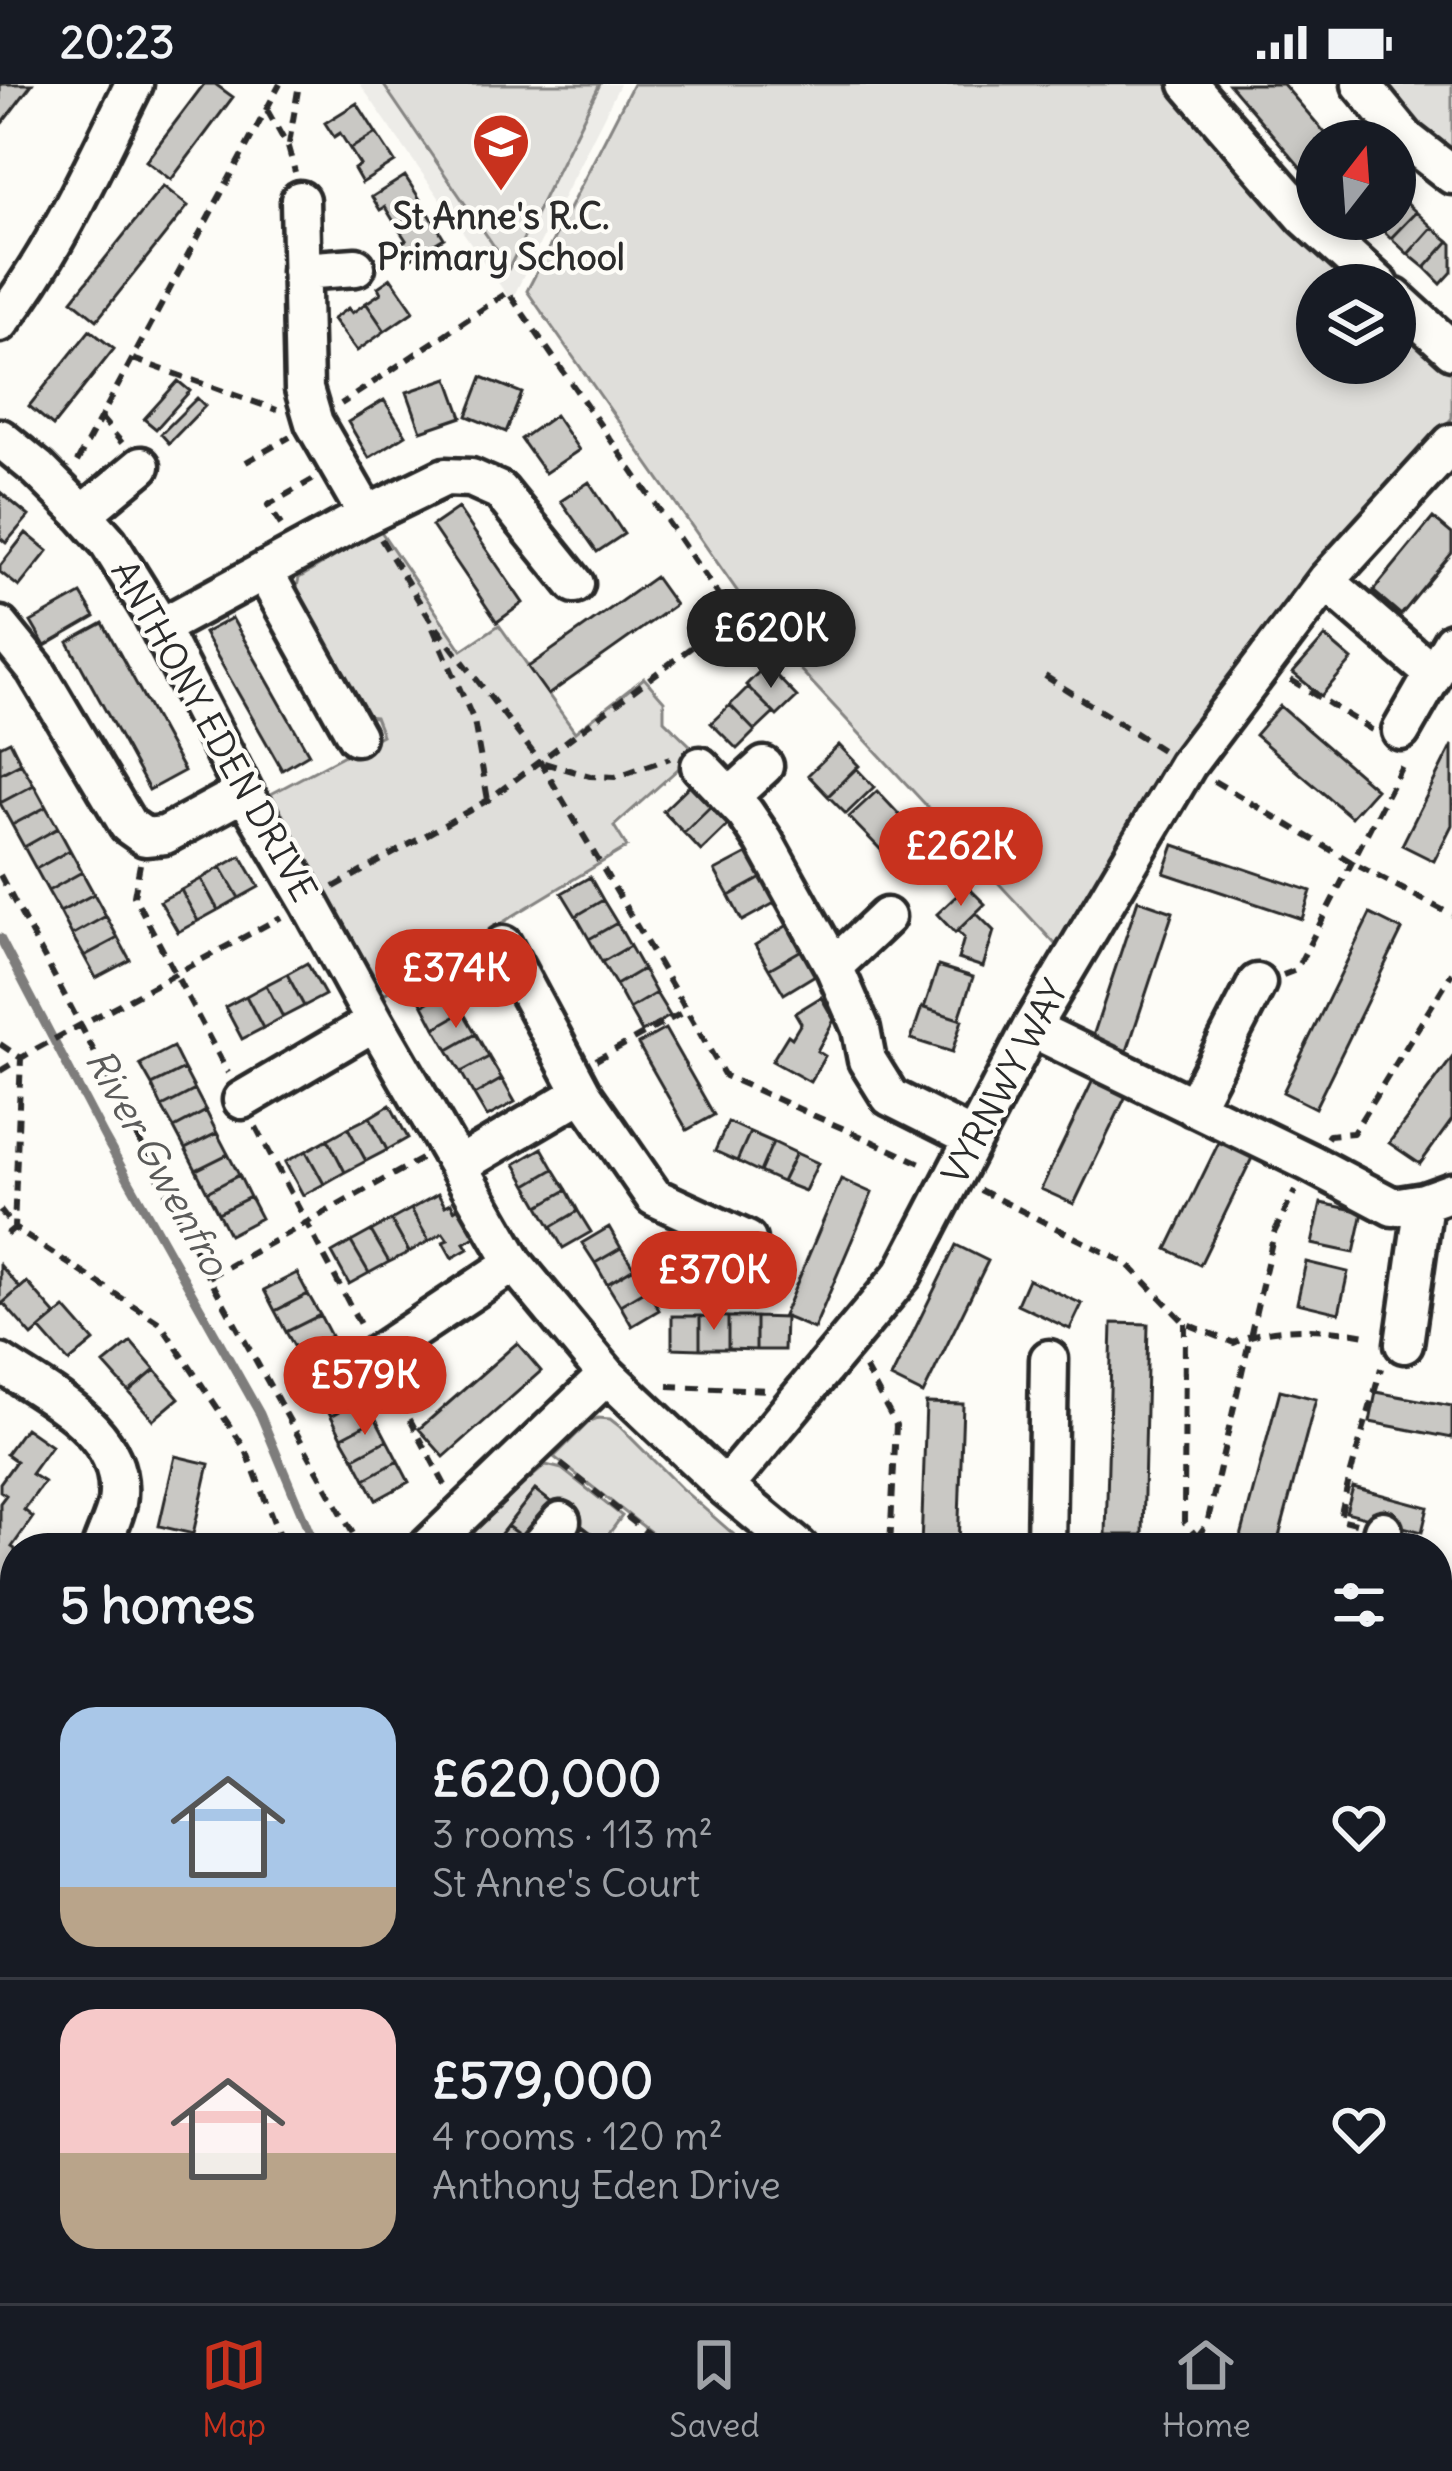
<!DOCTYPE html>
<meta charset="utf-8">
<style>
body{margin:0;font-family:Delius,sans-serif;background:#20242c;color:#f1f3f6;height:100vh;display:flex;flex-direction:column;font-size:45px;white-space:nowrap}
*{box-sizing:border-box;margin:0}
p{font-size:39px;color:#9ea1a6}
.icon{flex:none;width:66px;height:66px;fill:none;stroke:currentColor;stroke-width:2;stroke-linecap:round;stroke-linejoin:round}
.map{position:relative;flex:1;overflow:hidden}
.details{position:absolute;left:0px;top:1449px;width:1452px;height:771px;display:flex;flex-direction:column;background:#171b24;border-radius:48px 48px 0 0;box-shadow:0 6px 18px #0003}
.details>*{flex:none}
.needle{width:78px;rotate:17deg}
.tools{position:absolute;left:1296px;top:36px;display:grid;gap:24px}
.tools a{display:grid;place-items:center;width:120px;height:120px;border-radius:50%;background:#171b24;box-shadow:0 6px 18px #0003;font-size:60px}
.price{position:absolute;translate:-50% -102px;padding:0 27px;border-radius:42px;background:#c8321e;color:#fff;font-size:39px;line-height:78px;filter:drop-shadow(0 3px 6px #0008)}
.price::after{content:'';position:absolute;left:50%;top:72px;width:36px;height:27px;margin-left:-18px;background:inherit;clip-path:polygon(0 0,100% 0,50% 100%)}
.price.active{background:#222;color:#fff}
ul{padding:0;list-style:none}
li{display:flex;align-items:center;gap:36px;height:300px;padding:0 60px}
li+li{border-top:3px solid #363941}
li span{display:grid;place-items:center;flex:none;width:336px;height:240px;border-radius:36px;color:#555}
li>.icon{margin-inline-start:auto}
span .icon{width:144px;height:144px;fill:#fffc;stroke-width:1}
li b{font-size:51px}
h2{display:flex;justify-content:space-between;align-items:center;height:144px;padding:0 60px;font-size:51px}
.status{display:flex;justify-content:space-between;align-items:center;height:84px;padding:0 60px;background:#171b24;direction:ltr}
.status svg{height:33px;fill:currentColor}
.dock{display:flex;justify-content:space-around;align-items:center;height:168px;border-top:3px solid #363941;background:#171b24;font-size:33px;color:#9ea1a6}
.dock a{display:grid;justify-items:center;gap:6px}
.dock .active{color:#c8321e}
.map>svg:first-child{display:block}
.built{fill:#edece8}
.green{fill:#dfdeda;stroke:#858482;stroke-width:3}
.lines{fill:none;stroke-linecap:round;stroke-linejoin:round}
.stream{stroke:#7e7d7b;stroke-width:9}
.building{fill:#c9c8c4;stroke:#2b2b2b;stroke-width:3}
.minor-casing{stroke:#2b2b2b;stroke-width:45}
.path{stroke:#2b2b2b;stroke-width:6;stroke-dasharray:12 9;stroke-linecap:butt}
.minor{stroke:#fdfcf7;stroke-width:36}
.labels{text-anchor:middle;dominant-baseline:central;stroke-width:9;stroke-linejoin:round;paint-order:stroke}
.poi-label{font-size:36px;font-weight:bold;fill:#2b2b2b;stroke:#fdfcf7}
.street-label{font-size:36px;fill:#2b2b2b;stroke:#fdfcf7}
.water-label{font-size:39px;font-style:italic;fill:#5b5b5a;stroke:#fdfcf7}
</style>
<div class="status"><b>20:23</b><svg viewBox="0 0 49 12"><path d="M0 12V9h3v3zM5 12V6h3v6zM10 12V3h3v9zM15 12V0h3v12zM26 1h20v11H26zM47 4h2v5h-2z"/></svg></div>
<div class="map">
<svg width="1452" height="2219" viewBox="0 0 1452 2219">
<rect width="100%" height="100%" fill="#fdfcf7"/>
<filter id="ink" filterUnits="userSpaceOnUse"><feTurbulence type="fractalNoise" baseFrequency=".00833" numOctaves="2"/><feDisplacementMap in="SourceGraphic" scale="24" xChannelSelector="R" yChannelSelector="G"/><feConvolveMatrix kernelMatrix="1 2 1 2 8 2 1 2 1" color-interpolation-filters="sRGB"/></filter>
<g filter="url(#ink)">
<path class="built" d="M 360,0 L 620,0 L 511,217 Z"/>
<path class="green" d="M 383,0 L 600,0 L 509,184 Z
M 633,0 L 1167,0 L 1290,143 L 1356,201 L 1317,201 L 1317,279 L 1395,279 L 1395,235 L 1452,284 L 1452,334 L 1310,486 L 1172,675 L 1056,861 L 768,551 L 527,207 Z
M 1369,0 L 1452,0 L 1452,85 Z
M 380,446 L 462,566 L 499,541 L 575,648 L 644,594 L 664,617 L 664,636 L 697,668 L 614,742 L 627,763 L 384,910 L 271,710 L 382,651 L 375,633 L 349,631 L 293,520 L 299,494 Z
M 598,1334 L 610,1335 L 619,1342 L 681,1404 L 749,1464 L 671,1464 L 554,1373 L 590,1337 Z
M 546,1381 L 562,1385 L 622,1432 L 603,1458 L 535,1406 L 490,1464 L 484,1464 L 482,1461 L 477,1464 L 474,1450 L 479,1437 Z
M 0,1661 L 15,1672 L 15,2044 L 0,2071 Z
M 15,2154 L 15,2205 L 686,2205 L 698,2219 L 0,2219 L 0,2179 Z"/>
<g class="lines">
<path class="stream" d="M 0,854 L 105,1054 L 260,1330 L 316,1464
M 0,2116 L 15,2092"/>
</g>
<path class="building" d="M 0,0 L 32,0 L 0,42 Z
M 204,0 L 215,0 L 233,13 L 171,96 L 146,77 Z
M 1229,0 L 1283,0 L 1332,57 L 1317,57 L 1317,87 L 1309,93 Z
M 357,19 L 376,49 L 350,65 L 340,49 L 334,53 L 325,39 Z
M 376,49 L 395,78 L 362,99 L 354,85 L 360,81 L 350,65 Z
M 405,92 L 425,123 L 396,141 L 385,123 L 380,126 L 372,113 Z
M 163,102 L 188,122 L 97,236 L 72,216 Z
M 1399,112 L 1416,128 L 1391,154 L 1375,139 L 1378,135 L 1395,135 L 1395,117 Z
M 425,123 L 444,154 L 410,175 L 401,159 L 406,156 L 396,141 Z
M 1416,128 L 1432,143 L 1408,170 L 1391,154 Z
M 1432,143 L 1449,157 L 1425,184 L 1408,170 Z
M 1449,157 L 1452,160 L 1452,188 L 1441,200 L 1425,184 Z
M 391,194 L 414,227 L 385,247 L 366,219 L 381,209 L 378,203 Z
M 366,219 L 385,247 L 357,267 L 333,235 L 348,224 L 352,229 Z
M 90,246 L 114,265 L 53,342 L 29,322 Z
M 482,293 L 522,309 L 506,348 L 467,332 Z
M 448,294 L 462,333 L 421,347 L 407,308 Z
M 178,297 L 190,307 L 156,345 L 144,335 Z
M 197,314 L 205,322 L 169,359 L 161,350 Z
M 384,316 L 406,351 L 369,374 L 348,338 Z
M 555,331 L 579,366 L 545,389 L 521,355 Z
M 589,398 L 624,450 L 597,468 L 561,417 Z
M 0,408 L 29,432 L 6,459 L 0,454 Z
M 458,424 L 523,519 L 497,538 L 432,442 Z
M 1433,434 L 1452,450 L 1452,469 L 1401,531 L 1373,507 Z
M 26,449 L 48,467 L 19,503 L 0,488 L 0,482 Z
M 655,493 L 675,521 L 548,611 L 528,583 Z
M 81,510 L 95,533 L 45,562 L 31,538 Z
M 232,534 L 309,670 L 282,686 L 204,549 Z
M 103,539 L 184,687 L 149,706 L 68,558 Z
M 1325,553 L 1352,576 L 1321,612 L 1293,589 Z
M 766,581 L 797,613 L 777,632 L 746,601 Z
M 748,603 L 774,629 L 755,647 L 730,621 Z
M 730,621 L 755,647 L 737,665 L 711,639 Z
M 1280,622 L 1376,705 L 1351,733 L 1255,651 Z
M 10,657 L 21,679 L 0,690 L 0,662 Z
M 839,661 L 859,682 L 828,712 L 808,691 Z
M 1452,661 L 1452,741 L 1434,777 L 1402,761 Z
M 21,679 L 34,701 L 0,719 L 0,690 Z
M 856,684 L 874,703 L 846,730 L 828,712 Z
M 693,698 L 714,719 L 684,749 L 663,727 Z
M 34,701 L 46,723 L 12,741 L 0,719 Z
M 877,707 L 908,740 L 880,765 L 849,733 Z
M 712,722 L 729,740 L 701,767 L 684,749 Z
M 46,723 L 58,744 L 24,763 L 12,741 Z
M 908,740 L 938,772 L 910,798 L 880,765 Z
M 58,744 L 70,766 L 36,785 L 24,763 Z
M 1174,761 L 1311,807 L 1302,835 L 1164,789 Z
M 70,766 L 82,788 L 48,807 L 36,785 Z
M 753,767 L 767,791 L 729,812 L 715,787 Z
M 241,772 L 259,803 L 239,814 L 221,783 Z
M 221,783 L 239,814 L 218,826 L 201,795 Z
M 82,788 L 94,810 L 60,828 L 48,807 Z
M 767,791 L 780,816 L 742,837 L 729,812 Z
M 590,793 L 603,816 L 576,832 L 562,809 Z
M 201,795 L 218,826 L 198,837 L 181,806 Z
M 967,802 L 985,820 L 955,849 L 937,830 Z
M 181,806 L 198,837 L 178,848 L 160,817 Z
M 94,810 L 106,832 L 72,851 L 60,828 Z
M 603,816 L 617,839 L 589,855 L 576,832 Z
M 1138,816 L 1173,828 L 1127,967 L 1092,955 Z
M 976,829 L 994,847 L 983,883 L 958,875 L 964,854 L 957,847 Z
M 1370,830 L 1402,846 L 1315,1024 L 1283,1008 Z
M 106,832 L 118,854 L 84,872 L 72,851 Z
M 617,839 L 630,862 L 602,878 L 589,855 Z
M 791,839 L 805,864 L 769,885 L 755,861 Z
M 118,854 L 130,876 L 96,894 L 84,872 Z
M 630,862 L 643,885 L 616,901 L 602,878 Z
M 805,864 L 820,888 L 784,910 L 769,885 Z
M 307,879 L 325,911 L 304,922 L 287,890 Z
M 938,882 L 973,893 L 959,935 L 924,924 Z
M 438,883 L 450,905 L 423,921 L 410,899 Z
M 643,885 L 656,909 L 629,925 L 616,901 Z
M 287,890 L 304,922 L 283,933 L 266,901 Z
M 266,901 L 283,933 L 263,944 L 246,912 Z
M 450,905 L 463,928 L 435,944 L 423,921 Z
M 656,909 L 670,932 L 642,948 L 629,925 Z
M 246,912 L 263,944 L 242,955 L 225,923 Z
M 821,913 L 834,936 L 817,967 L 825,972 L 810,998 L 772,977 L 788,951 L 792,954 L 801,939 L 795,929 Z
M 922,923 L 962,936 L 952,968 L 911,955 Z
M 463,928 L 476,950 L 448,966 L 435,944 Z
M 665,945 L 714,1031 L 687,1046 L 638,960 Z
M 476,950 L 489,973 L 461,988 L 448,966 Z
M 173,963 L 184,985 L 152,1001 L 140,980 Z
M 489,973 L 502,995 L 474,1011 L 461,988 Z
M 1452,974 L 1452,1036 L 1420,1080 L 1389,1059 Z
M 184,985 L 195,1006 L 162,1023 L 152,1001 Z
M 502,995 L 515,1018 L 487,1033 L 474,1011 Z
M 1093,996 L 1126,1012 L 1074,1120 L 1041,1105 Z
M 195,1006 L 206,1027 L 174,1044 L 162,1023 Z
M 390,1021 L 408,1054 L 387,1066 L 370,1033 Z
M 206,1027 L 217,1049 L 185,1065 L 174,1044 Z
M 370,1033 L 387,1066 L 366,1077 L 348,1044 Z
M 728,1038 L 750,1048 L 737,1077 L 715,1067 Z
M 348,1044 L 366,1077 L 345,1088 L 328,1055 Z
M 750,1048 L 773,1058 L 760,1088 L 737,1077 Z
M 217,1049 L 228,1070 L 196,1086 L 185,1065 Z
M 328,1055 L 345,1088 L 324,1100 L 306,1067 Z
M 1220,1056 L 1253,1072 L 1200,1181 L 1167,1165 Z
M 773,1058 L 796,1069 L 782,1098 L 760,1088 Z
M 542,1064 L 554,1085 L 527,1101 L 515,1080 Z
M 306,1067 L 324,1100 L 303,1111 L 285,1078 Z
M 796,1069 L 818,1079 L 805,1107 L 782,1098 Z
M 228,1070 L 239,1091 L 207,1108 L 196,1086 Z
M 554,1085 L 567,1106 L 539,1122 L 527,1101 Z
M 239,1091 L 250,1113 L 218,1129 L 207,1108 Z
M 841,1095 L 872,1109 L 814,1245 L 783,1232 Z
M 567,1106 L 578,1127 L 551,1143 L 539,1122 Z
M 438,1110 L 445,1122 L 451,1119 L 454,1126 L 460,1122 L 477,1152 L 464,1159 L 468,1165 L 452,1174 L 443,1158 L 448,1156 L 443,1149 L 429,1157 L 411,1125 Z
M 250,1113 L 261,1134 L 229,1151 L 218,1129 Z
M 1321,1119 L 1363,1128 L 1354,1169 L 1312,1160 Z
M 411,1125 L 429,1157 L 409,1168 L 391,1136 Z
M 578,1127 L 591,1148 L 563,1164 L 551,1143 Z
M 391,1136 L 409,1168 L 389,1178 L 371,1147 Z
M 609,1143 L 621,1164 L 595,1179 L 582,1159 Z
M 371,1147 L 389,1178 L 369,1189 L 351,1158 Z
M 351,1158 L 369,1189 L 349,1200 L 332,1169 Z
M 956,1161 L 988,1177 L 923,1310 L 891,1294 Z
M 621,1164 L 634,1184 L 607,1200 L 595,1179 Z
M 1306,1178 L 1348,1188 L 1339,1229 L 1297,1219 Z
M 0,1181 L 20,1204 L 0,1222 Z
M 634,1184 L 647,1205 L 620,1221 L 607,1200 Z
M 297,1189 L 308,1210 L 275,1227 L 264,1206 Z
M 1028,1195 L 1082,1220 L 1070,1245 L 1017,1220 Z
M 27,1198 L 56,1231 L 32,1252 L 3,1219 Z
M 647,1205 L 659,1226 L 632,1242 L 620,1221 Z
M 308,1210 L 320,1231 L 286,1248 L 275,1227 Z
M 65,1224 L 94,1257 L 69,1278 L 40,1245 Z
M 320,1231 L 331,1252 L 298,1269 L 286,1248 Z
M 672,1232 L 700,1232 L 700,1265 L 672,1264 Z
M 700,1232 L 728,1233 L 728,1265 L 700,1265 Z
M 728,1233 L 756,1233 L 756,1266 L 728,1265 Z
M 756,1233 L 785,1234 L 784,1266 L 756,1266 Z
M 1112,1239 L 1148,1240 L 1143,1451 L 1106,1451 Z
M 331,1252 L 342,1273 L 309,1290 L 298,1269 Z
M 131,1258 L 155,1286 L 129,1308 L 104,1280 Z
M 517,1259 L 541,1287 L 444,1373 L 419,1345 Z
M 342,1273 L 353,1293 L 320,1311 L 309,1290 Z
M 155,1286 L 179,1314 L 153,1336 L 129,1308 Z
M 353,1293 L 364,1314 L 331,1332 L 320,1311 Z
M 1280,1306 L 1316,1315 L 1276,1464 L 1238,1464 Z
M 1376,1308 L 1452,1322 L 1452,1354 L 1370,1338 Z
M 364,1314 L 376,1335 L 342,1353 L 331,1332 Z
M 926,1319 L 963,1320 L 958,1464 L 921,1464 Z
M 376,1335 L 387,1356 L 354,1374 L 342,1353 Z
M 25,1344 L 51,1362 L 31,1390 L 44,1398 L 24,1426 L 33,1433 L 12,1463 L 15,1465 L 15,1480 L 4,1497 L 15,1505 L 15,1514 L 0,1535 L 0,1419 L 6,1411 L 0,1407 L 0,1399 L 16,1377 L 6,1370 Z
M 387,1356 L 398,1377 L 365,1395 L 354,1374 Z
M 175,1372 L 209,1380 L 193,1450 L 159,1442 Z
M 398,1377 L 409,1398 L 376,1416 L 365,1395 Z
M 1353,1403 L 1428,1423 L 1422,1448 L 1346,1428 Z
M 535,1406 L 556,1422 L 528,1458 L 507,1442 Z
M 507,1442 L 521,1452 L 511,1464 L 490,1464 Z
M 582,1442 L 603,1458 L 598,1464 L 565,1464 Z
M 1437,1621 L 1452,1625 L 1452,1644 L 1447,1662 L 1437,1659 Z
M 950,2205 L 995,2205 L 985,2219 L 940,2219 Z
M 1138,2205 L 1176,2205 L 1173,2219 L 1135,2219 Z
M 1300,2205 L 1339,2205 L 1335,2219 L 1296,2219 Z"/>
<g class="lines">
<defs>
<path id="minor" d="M 1189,0 L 1305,133 L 1380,201
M 1361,0 L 1406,55 L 1452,91
M 300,116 L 304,305 L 314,339 L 367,431
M 301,187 L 356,183
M 1395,214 L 1452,266
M 0,239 C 56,166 93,82 134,0
M 0,354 L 38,385 L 83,430 L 108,458 L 151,527 L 244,708 L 309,818 L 375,938 L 514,1179 L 607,1291 L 725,1403 L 799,1464
M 83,430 L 141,382
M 265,489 L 356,652
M 1326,497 L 1433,590
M 0,542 L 35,585 L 128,741 L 145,753 L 165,751 L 244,708
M 161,543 L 367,431 L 445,393 L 471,394 L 500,407 L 575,500
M 1401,647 L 1452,558
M 700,682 L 745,729 L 764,757 L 835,885 L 861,945 L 867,976 L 890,1013 L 972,1054
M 730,713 L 764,682
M 503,861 L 582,1009 L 654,1113 L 747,1156
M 834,882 L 886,833
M 1031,944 L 1310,1079 L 1393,1123 L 1424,1118 L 1452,1108
M 242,1016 L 375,938
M 1193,1023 L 1257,899
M 458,1082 L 582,1009
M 1404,1260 L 1424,1118
M 376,1271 L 514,1179
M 0,1279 C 47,1311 129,1349 117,1419 C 114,1434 106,1449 101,1464
M 725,1403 L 903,1190 L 1031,944 L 1187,681 L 1326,497 L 1452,359
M 427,1464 L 607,1291
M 538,1464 L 561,1437
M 1046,1464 L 1049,1275
M 1378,1464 L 1383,1446
M 0,1618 L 15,1629
M 1437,1748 L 1452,1752
M 1437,2168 L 1452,2102
M 723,2205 L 735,2219
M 1245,2219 L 1249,2205
M 1426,2219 L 1429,2205"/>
</defs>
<use href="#minor" class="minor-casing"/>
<path class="path" d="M 267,26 L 288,63 L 295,88
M 289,60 L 299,0
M 133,275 L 277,326
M 101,334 L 122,359
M 77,378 L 280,0
M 246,378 L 290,353
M 281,441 L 268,421 L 314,395
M 381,455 L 430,535 L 541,679 L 725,992 L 925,1081
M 433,544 L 474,637 L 488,716
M 1045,592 L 1162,666
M 1291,596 L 1372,646
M 544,679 L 590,692 L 615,693 L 670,674
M 1214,697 L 1353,779 L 1452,831
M 140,780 L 134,812 L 228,989
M 0,791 L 81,942 L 209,1193 L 361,1464
M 334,803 L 488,716 L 733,532 L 508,208 L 341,320
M 1283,891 L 1296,886 L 1405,676
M 0,960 L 21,974 L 14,1144 L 160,1239 L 246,1366 L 284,1464
M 596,976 L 687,926
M 0,987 L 36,965 L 281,833
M 256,1043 L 362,1244
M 1327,1054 L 1329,1051 L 1353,1049 L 1452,889
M 980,1106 L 1128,1180 L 1185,1239 L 1234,1259 C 1270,1239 1332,1244 1371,1252
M 0,1126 L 14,1144 L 0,1156
M 209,1193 L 421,1075
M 1185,1239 L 1184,1437 L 1197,1453 L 1195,1464
M 865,1284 L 896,1341 L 890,1464
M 390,1298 L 446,1403
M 668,1302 L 768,1306
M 561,1380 L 666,1464
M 1356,1439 L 1340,1435 C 1350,1384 1368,1334 1381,1284
M 1197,1453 L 1207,1440 L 1274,1149 L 1295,1107
M 0,1550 L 15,1565
M 0,1698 L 15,1710
M 1437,1973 L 1452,1910
M 0,2167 L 15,2142
M 827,2205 L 845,2219
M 1066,2219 L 1073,2205
M 1378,2219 L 1382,2205"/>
<use href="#minor" class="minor"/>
</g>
</g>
<defs>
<symbol id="school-pin" viewBox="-11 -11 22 30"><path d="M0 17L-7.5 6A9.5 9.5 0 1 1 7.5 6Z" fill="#c8321e" stroke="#fdfcf7"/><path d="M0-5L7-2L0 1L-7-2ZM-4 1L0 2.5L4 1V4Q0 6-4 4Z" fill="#fff"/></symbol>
</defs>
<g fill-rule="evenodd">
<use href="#school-pin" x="468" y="25" width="66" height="90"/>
</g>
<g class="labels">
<g class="poi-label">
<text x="501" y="132">St Anne's R.C.<tspan x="501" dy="41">Primary School</tspan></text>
</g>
<g class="street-label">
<text transform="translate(214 647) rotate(61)">ANTHONY EDEN DRIVE</text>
<text transform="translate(1005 998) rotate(-62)">VYRNWY WAY</text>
</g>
<g class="water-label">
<text transform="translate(157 1078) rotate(61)">River Gwenfro</text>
</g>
</g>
</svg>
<div class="tools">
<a><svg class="needle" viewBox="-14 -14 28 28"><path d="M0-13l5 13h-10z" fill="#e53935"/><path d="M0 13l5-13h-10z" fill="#9ea1a6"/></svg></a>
<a><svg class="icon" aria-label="layers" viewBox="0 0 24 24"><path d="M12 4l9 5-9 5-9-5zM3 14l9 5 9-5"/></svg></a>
</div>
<b class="price active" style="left:771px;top:607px">£620K</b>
<b class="price" style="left:961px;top:825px">£262K</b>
<b class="price" style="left:456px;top:947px">£374K</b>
<b class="price" style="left:714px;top:1249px">£370K</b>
<b class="price" style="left:365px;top:1354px">£579K</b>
<section class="details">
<h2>5 homes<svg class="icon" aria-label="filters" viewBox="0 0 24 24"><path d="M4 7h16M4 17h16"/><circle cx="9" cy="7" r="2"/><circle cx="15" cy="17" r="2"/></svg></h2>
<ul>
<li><span style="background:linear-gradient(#a9c7e8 75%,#b9a48a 0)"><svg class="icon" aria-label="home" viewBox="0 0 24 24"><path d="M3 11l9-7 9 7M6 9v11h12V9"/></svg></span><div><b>£620,000</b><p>3 rooms · 113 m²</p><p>St Anne's Court</p></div><svg class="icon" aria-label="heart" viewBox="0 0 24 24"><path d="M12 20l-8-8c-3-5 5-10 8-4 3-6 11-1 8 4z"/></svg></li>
<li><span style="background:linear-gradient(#f6c9c9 60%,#b9a48a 0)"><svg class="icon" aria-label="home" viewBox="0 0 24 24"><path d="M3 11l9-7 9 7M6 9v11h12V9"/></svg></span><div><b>£579,000</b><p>4 rooms · 120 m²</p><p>Anthony Eden Drive</p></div><svg class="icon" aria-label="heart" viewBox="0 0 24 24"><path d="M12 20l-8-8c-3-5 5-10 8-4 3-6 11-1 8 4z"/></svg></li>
</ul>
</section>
</div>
<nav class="dock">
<a class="active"><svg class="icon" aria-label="map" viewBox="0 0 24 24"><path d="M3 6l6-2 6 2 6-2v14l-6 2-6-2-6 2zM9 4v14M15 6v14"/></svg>Map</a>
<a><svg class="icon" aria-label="saved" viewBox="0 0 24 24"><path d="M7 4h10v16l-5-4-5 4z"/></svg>Saved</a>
<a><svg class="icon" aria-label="home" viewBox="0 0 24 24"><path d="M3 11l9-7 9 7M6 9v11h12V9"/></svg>Home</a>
</nav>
